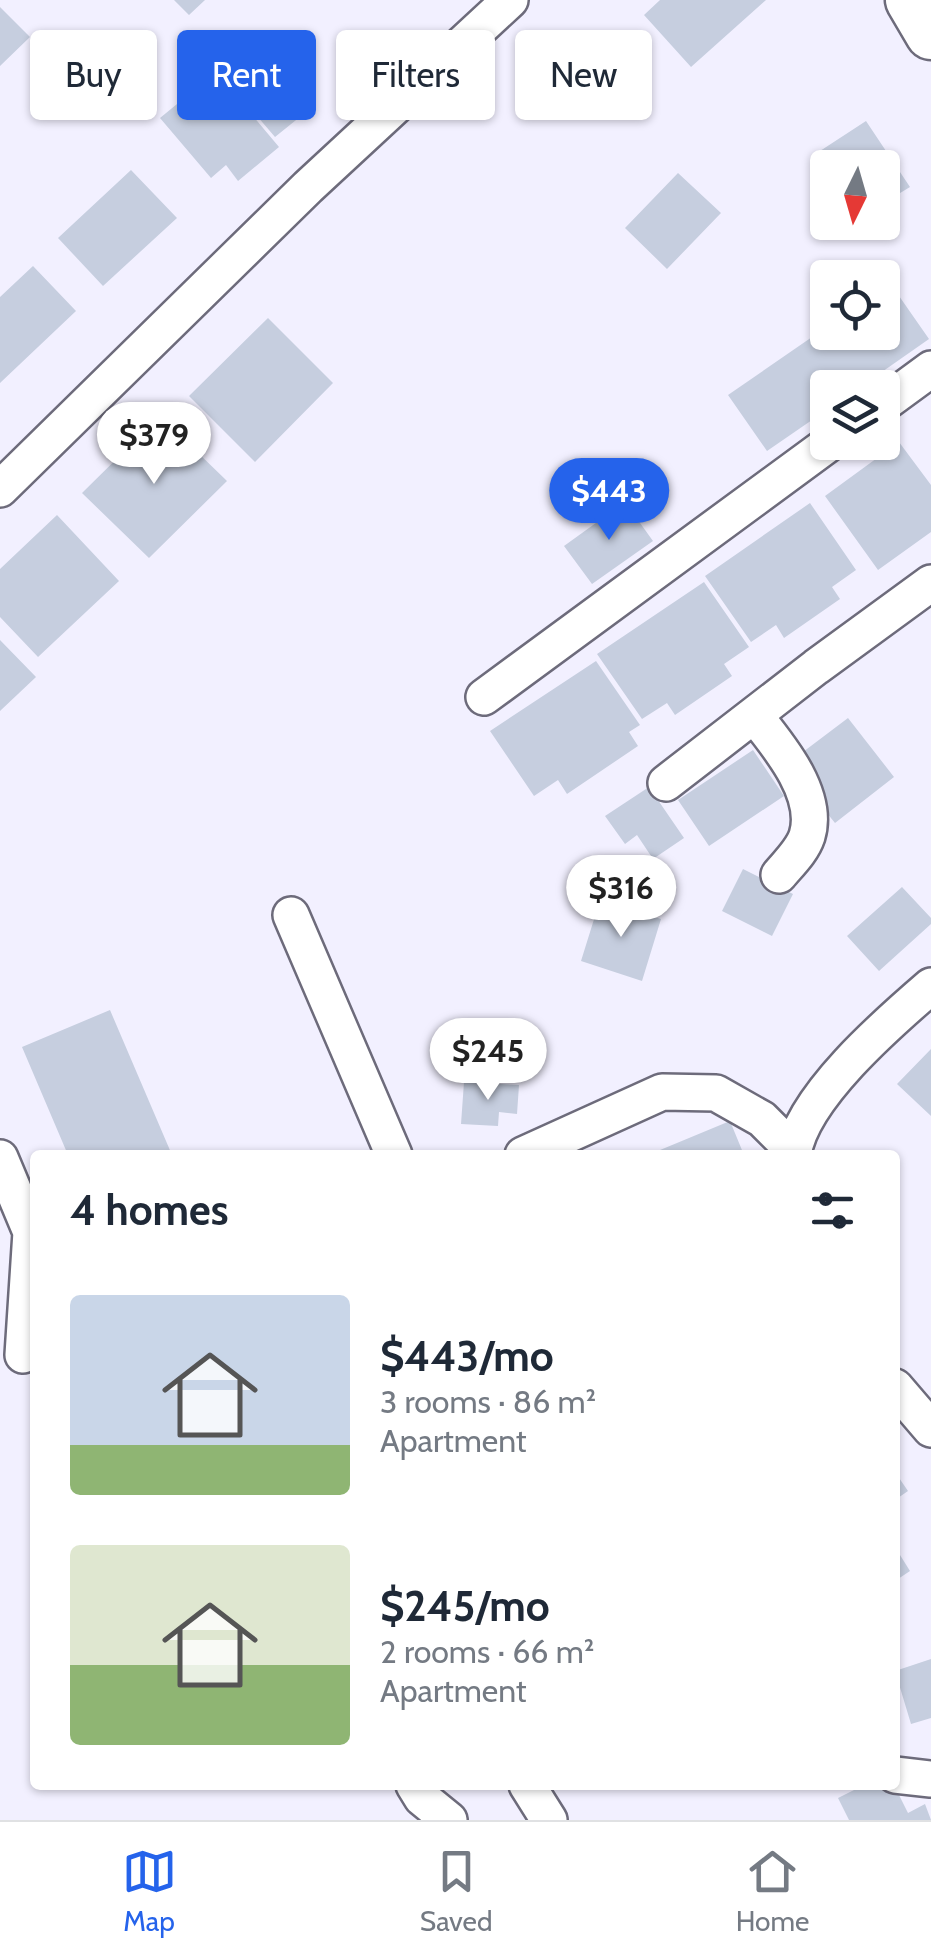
<!DOCTYPE html>
<meta charset="utf-8">
<style>
body{margin:0;font-family:Cabin,sans-serif;background:#f6f6f7;color:#1f2937;height:100vh;display:flex;flex-direction:column;font-size:38px;white-space:nowrap}
*{box-sizing:border-box;margin:0}
p{font-size:32px;color:#747a83}
.icon{flex:none;width:55px;height:55px;fill:none;stroke:currentColor;stroke-width:2;stroke-linecap:round;stroke-linejoin:round}
.map{position:relative;flex:1;overflow:hidden}
.details{position:absolute;left:30px;top:1150px;width:870px;height:640px;display:flex;flex-direction:column;background:#fff;border-radius:10px;box-shadow:0 2px 8px #0004}
.details>*{flex:none}
.banner{position:absolute;left:30px;top:30px;width:872px;height:90px;display:flex;gap:20px}
.needle{width:65px;rotate:185deg}
.buttons{position:absolute;left:810px;top:150px;display:grid;gap:20px}
.buttons a{display:grid;place-items:center;width:90px;height:90px;border-radius:10px;background:#fff;box-shadow:0 2px 8px #0004;font-size:50px}
.price{position:absolute;translate:-50% -85px;padding:0 22px;border-radius:35px;background:#fff;color:#222;font-size:32px;line-height:65px;filter:drop-shadow(0 2px 5px #0008)}
.price::after{content:'';position:absolute;left:50%;top:60px;width:30px;height:22px;margin-left:-15px;background:inherit;clip-path:polygon(0 0,100% 0,50% 100%)}
.price.selected{background:#2563eb;color:#fff}
ul{padding:0;list-style:none}
li{display:flex;align-items:center;gap:30px;height:250px;padding:0 40px}
li span{display:grid;place-items:center;flex:none;width:280px;height:200px;border-radius:10px;color:#555}
li>.icon{margin-inline-start:auto}
span .icon{width:120px;height:120px;fill:#fffc;stroke-width:1}
li b{font-size:42px}
h2{display:flex;justify-content:space-between;align-items:center;height:120px;padding:0 40px;font-size:42px}
.tag{padding:0 35px;border-radius:10px;background:#fff;box-shadow:0 2px 8px #0004;font-size:35px;line-height:90px}
.tag.selected{background:#2563eb;color:#fff}
.dock{display:flex;justify-content:space-around;align-items:center;height:140px;border-top:2px solid #e0e1e3;background:#fff;font-size:28px;color:#747a83}
.dock a{display:grid;justify-items:center;gap:5px}
.dock .selected{color:#2563eb}
.map>svg:first-child{display:block}
.building{fill:#c6cedf}
.lines{fill:none;stroke-linecap:round;stroke-linejoin:round}
.street-casing{stroke:#6d6b7b;stroke-width:40}
.secondary-casing{stroke:#6d6b7b;stroke-width:55}
.street{stroke:#fff;stroke-width:35}
.secondary{stroke:#fff;stroke-width:50}
</style>
<div class="map">
<svg width="931" height="1820" viewBox="0 0 931 1820">
<rect width="100%" height="100%" fill="#f2f0ff"/>
<path class="building" d="M 174,0 L 205,0 L 189,15 Z
M 660,0 L 766,0 L 691,67 L 644,15 Z
M 0,7 L 30,37 L 0,66 Z
M 269,70 L 306,112 L 275,137 L 239,95 Z
M 216,72 L 279,147 L 238,181 L 226,165 L 211,178 L 160,118 Z
M 866,121 L 910,187 L 882,204 L 882,168 L 831,168 L 820,151 Z
M 131,170 L 177,218 L 103,286 L 58,238 Z
M 678,173 L 721,213 L 667,269 L 625,228 Z
M 33,266 L 76,311 L 0,383 L 0,297 Z
M 890,283 L 929,339 L 859,388 L 828,388 L 828,409 L 767,451 L 728,395 L 828,326 L 828,332 L 882,332 L 882,288 Z
M 268,318 L 333,383 L 255,462 L 189,396 Z
M 160,416 L 227,481 L 149,558 L 82,493 Z
M 899,442 L 931,485 L 931,532 L 878,570 L 825,496 Z
M 625,502 L 653,541 L 592,584 L 564,546 Z
M 810,503 L 856,570 L 832,587 L 840,599 L 784,638 L 776,625 L 751,642 L 705,576 Z
M 57,515 L 119,581 L 38,657 L 0,617 L 0,569 Z
M 704,582 L 749,647 L 724,664 L 732,676 L 675,715 L 667,703 L 642,719 L 597,654 Z
M 0,640 L 36,677 L 0,711 Z
M 596,661 L 640,725 L 629,732 L 638,746 L 567,794 L 558,780 L 534,796 L 490,731 Z
M 848,718 L 894,777 L 835,823 L 810,792 L 821,783 L 799,755 Z
M 753,750 L 784,796 L 709,846 L 678,800 Z
M 649,787 L 684,838 L 653,859 L 637,835 L 625,844 L 605,816 Z
M 743,869 L 793,894 L 772,936 L 722,911 Z
M 902,887 L 931,918 L 931,924 L 879,971 L 847,936 Z
M 600,900 L 661,919 L 642,981 L 581,961 Z
M 110,1010 L 172,1155 L 68,1155 L 22,1047 Z
M 931,1049 L 931,1116 L 897,1084 Z
M 464,1082 L 519,1085 L 517,1114 L 499,1112 L 498,1126 L 461,1124 Z
M 730,1121 L 744,1155 L 648,1155 Z
M 895,1472 L 908,1491 L 895,1500 Z
M 895,1547 L 910,1571 L 895,1581 Z
M 931,1659 L 931,1718 L 911,1724 L 895,1671 Z
M 864,1785 L 894,1785 L 908,1813 L 925,1804 L 931,1820 L 849,1820 L 838,1798 Z"/>
<g class="lines">
<defs>
<path id="street" d="M 882,405 L 931,369
M 0,489 L 308,187 L 510,0
M 484,697 L 831,442
M 754,715 C 778,745 820,794 807,836 C 802,851 789,863 779,875
M 666,783 L 816,667 L 931,583
M 291,915 L 394,1155
M 523,1155 L 662,1092 L 716,1093 L 762,1119 L 793,1150
M 793,1155 C 801,1098 888,1023 931,986
M 0,1158 L 31,1232 L 23,1355
M 895,1387 L 931,1429
M 895,1775 L 931,1779
M 414,1785 L 422,1798 L 449,1820
M 527,1785 L 549,1820"/>
<path id="secondary" d="M 911,0 L 931,34"/>
</defs>
<use href="#street" class="street-casing"/>
<use href="#secondary" class="secondary-casing"/>
<use href="#street" class="street"/>
<use href="#secondary" class="secondary"/>
</g>
</svg>
<div class="buttons">
<a><svg class="needle" viewBox="-14 -14 28 28"><path d="M0-13l5 13h-10z" fill="#e53935"/><path d="M0 13l5-13h-10z" fill="#747a83"/></svg></a>
<a><svg class="icon" aria-label="locate" viewBox="0 0 24 24"><circle cx="12" cy="12" r="6"/><path d="M12 2v4M12 18v4M2 12h4M18 12h4"/></svg></a>
<a><svg class="icon" aria-label="layers" viewBox="0 0 24 24"><path d="M12 4l9 5-9 5-9-5zM3 14l9 5 9-5"/></svg></a>
</div>
<b class="price" style="left:154px;top:487px">$379</b>
<b class="price selected" style="left:609px;top:543px">$443</b>
<b class="price" style="left:621px;top:940px">$316</b>
<b class="price" style="left:488px;top:1103px">$245</b>
<div class="banner">
<a class="tag">Buy</a>
<a class="tag selected">Rent</a>
<a class="tag">Filters</a>
<a class="tag">New</a>
</div>
<section class="details">
<h2>4 homes<svg class="icon" aria-label="filters" viewBox="0 0 24 24"><path d="M4 7h16M4 17h16"/><circle cx="9" cy="7" r="2"/><circle cx="15" cy="17" r="2"/></svg></h2>
<ul>
<li><span style="background:linear-gradient(#c9d6e8 75%,#8fb573 0)"><svg class="icon" aria-label="home" viewBox="0 0 24 24"><path d="M3 11l9-7 9 7M6 9v11h12V9"/></svg></span><div><b>$443/mo</b><p>3 rooms · 86 m²</p><p>Apartment</p></div></li>
<li><span style="background:linear-gradient(#dfe7d0 60%,#8fb573 0)"><svg class="icon" aria-label="home" viewBox="0 0 24 24"><path d="M3 11l9-7 9 7M6 9v11h12V9"/></svg></span><div><b>$245/mo</b><p>2 rooms · 66 m²</p><p>Apartment</p></div></li>
</ul>
</section>
</div>
<nav class="dock">
<a class="selected"><svg class="icon" aria-label="map" viewBox="0 0 24 24"><path d="M3 6l6-2 6 2 6-2v14l-6 2-6-2-6 2zM9 4v14M15 6v14"/></svg>Map</a>
<a><svg class="icon" aria-label="saved" viewBox="0 0 24 24"><path d="M7 4h10v16l-5-4-5 4z"/></svg>Saved</a>
<a><svg class="icon" aria-label="home" viewBox="0 0 24 24"><path d="M3 11l9-7 9 7M6 9v11h12V9"/></svg>Home</a>
</nav>
